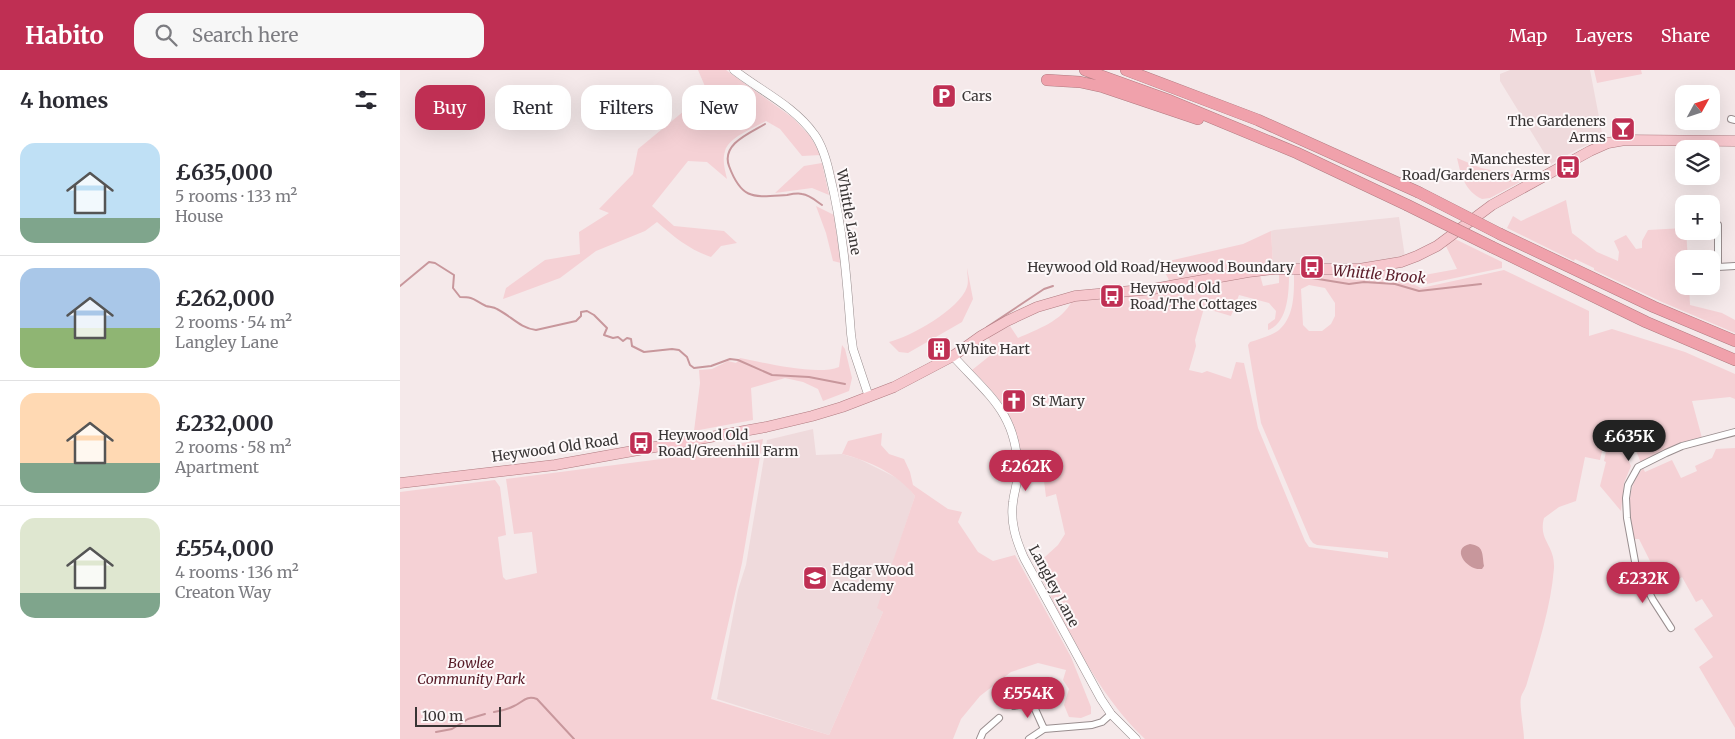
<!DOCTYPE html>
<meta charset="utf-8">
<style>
body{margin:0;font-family:Merriweather,serif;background:#f7f7f7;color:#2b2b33;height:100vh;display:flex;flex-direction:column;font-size:19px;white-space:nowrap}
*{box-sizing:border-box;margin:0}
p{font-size:16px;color:#7c7c81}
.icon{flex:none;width:28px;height:28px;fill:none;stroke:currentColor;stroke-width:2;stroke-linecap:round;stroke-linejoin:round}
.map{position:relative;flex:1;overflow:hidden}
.drawer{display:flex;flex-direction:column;background:#fff;width:400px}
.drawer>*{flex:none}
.banner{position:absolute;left:15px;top:15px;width:475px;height:45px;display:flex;gap:10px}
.needle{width:32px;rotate:50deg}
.tools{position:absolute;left:1275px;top:15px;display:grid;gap:10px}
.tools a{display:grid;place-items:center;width:45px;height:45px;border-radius:10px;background:#fff;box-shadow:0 5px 20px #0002;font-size:25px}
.scale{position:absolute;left:15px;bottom:12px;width:86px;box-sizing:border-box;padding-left:5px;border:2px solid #383434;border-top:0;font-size:14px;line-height:18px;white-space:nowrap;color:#383434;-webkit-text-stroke:4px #fdf8f9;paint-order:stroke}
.price{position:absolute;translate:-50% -42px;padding:0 11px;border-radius:18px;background:#bf2f53;color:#fff;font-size:16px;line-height:32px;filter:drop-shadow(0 1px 2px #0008)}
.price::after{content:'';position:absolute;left:50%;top:30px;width:15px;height:11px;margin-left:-8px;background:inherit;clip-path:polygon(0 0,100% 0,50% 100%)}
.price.selected{background:#222;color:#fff}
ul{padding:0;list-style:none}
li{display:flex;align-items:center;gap:15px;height:125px;padding:0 20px}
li+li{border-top:1px solid #e1e1e2}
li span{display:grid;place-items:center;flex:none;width:140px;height:100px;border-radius:15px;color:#555}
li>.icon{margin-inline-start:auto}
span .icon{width:60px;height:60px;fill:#fffc;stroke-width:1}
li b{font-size:21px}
h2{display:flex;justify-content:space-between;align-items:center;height:60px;padding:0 20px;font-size:21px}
.chip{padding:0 18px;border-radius:15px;background:#fff;box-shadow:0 5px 20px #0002;font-size:18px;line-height:45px}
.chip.selected{background:#bf2f53;color:#fff}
header{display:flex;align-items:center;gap:30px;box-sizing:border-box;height:70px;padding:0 25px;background:#bf2f53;color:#fff}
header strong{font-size:24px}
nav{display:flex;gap:28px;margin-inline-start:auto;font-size:18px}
.search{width:350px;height:45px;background:#f7f7f7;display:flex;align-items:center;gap:12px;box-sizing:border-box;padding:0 18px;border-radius:15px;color:#7c7c81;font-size:19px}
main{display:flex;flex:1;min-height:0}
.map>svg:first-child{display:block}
.built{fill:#efdadc}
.green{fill:#f5d1d5;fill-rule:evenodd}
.water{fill:#c8979c}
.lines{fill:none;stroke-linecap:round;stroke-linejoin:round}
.stream{stroke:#c8979c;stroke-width:2}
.minor-casing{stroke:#998e8f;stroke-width:8}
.tertiary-casing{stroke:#998e8f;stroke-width:9}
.primary-casing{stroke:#b07b81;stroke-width:11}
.motorway-casing{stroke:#b07b81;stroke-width:12}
.minor{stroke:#fff;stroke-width:6}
.tertiary{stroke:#fff;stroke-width:8}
.primary{stroke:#f6c7cd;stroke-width:10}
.motorway{stroke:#f0a1ab;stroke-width:11}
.motorway-bridge-casing{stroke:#b07b81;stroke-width:12;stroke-linecap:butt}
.motorway-bridge{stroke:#f0a1ab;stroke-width:11}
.labels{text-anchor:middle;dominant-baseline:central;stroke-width:4;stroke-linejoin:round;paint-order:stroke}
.poi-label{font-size:14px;fill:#383434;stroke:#fdf8f9;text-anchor:start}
.street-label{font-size:14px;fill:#383434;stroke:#fdf8f9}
.park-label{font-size:14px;font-style:italic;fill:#551925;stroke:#fdf8f9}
.water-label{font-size:15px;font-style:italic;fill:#5d202c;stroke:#fdf8f9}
</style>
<header>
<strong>Habito</strong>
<div class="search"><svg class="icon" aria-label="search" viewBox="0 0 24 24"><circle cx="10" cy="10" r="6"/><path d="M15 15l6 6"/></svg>Search here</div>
<nav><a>Map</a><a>Layers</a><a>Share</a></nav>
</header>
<main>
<section class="drawer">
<h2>4 homes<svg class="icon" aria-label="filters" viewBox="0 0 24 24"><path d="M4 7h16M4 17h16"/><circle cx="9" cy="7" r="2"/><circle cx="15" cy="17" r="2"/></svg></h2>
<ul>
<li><span style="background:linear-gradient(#bfe0f5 75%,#7fa58c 0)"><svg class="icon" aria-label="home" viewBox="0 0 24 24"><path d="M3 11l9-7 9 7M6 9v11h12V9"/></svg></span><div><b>£635,000</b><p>5 rooms · 133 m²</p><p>House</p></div></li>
<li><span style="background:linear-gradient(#a9c7e8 60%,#8fb573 0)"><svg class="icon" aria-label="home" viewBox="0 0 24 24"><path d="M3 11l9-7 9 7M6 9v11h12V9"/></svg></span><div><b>£262,000</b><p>2 rooms · 54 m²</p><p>Langley Lane</p></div></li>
<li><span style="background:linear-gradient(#ffd9b3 70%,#7fa58c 0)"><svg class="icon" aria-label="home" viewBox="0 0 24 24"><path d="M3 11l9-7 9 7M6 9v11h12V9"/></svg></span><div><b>£232,000</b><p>2 rooms · 58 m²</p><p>Apartment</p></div></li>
<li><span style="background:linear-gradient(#dfe7d0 75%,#7fa58c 0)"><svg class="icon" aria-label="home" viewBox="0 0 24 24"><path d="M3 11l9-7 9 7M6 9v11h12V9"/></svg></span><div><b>£554,000</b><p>4 rooms · 136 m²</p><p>Creaton Way</p></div></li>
</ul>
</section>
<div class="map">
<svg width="1335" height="669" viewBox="0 0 1335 669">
<rect width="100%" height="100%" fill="#f5e9ea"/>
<path class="built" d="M 1110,0 L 1190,0 L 1203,68 L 1178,79 L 1151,94 L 1100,11 L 1100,4 Z
M 999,147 L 1005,187 L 941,197 L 909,197 L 873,194 L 871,161 L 874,160 Z
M 413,359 L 416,385 L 442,384 L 459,389 L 503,411 L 515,426 L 478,538 L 483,542 L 429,665 L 317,629 L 338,520 L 346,495 L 367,370 Z"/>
<path class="green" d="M 298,0 L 326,0 L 393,48 L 410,66 L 421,85 L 402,86 L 380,59 L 366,51 C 355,57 328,68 325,81 C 322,91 325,100 327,109 L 307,92 L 288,91 L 252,136 L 274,156 L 324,161 L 337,173 L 321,176 L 311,187 C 290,180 274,167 257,152 L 245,161 L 196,181 L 160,208 L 103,229 L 106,218 L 145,190 L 180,184 L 179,162 L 209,143 L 199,139 L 233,104 L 238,79 L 284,41 L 301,32 L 307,21 Z
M 1194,0 L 1241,0 L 1242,4 L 1197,13 Z
M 1057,88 L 1081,98 L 1109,104 L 1139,102 L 1090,128 L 1082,129 C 1065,121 1061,106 1057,88 Z
M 422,93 L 429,125 L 412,118 L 375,123 L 404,96 Z
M 1166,130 L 1172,163 L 1197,182 L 1218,191 L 1219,182 L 1214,171 L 1226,165 L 1236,179 L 1242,178 L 1242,171 L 1248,160 L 1284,158 L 1284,161 L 1286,161 L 1288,189 L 1284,189 L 1284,216 L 1289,216 L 1290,235 L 1322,243 L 1335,250 L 1335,263 L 1262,232 L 1194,200 L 1194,198 L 1175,189 L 1174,191 L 1107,158 L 1113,146 L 1121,151 Z
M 416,136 L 434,145 L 441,193 L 433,191 L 426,163 Z
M 871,161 L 873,194 L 770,212 L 760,193 L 843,174 Z
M 1053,168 L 1102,192 L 1102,198 L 1022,215 L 1012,209 L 1009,203 L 1019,206 L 1057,199 L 1045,174 Z
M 567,198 L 573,229 L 562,252 L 508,283 L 499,282 L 489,272 C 510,267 560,239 567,217 C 569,211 567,204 567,198 Z
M 991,199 L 1009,212 L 1021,218 L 1104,200 L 1189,241 L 1189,266 L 1212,259 L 1285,282 L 1335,304 L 1335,329 L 1330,327 L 1292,331 L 1302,368 L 1241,393 L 1225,353 L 1208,355 L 1200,390 L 1185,387 L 1176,431 L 1159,437 L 1144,448 C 1138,471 1155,474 1154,498 C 1151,537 1138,576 1127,613 C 1126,618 1122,623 1121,627 C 1119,636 1124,658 1124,669 L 745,669 C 695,622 667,556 635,496 L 658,475 L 665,464 L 656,424 L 646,427 L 643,403 L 640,403 L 639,397 L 635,397 L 635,393 L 639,392 L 641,382 L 620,383 C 615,345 598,326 572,300 L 597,280 L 587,267 L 610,256 L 618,268 C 638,259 662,251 672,231 L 860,205 L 863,216 L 879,213 L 879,204 L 889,204 C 889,222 888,253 868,260 L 868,254 L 875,249 L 876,241 L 869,233 L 839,225 L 831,246 L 804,238 L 795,270 L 796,276 L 789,300 L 802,303 L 807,301 L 831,309 L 836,292 L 844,293 L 858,358 L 905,471 L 909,477 L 988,488 L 988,482 L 917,475 L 913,473 L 910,469 L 861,353 L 848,275 L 850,272 C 859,269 871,266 879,260 C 895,246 894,222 894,203 ZM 909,215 L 925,218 L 935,233 L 935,246 L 931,254 L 922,261 L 909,261 L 903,255 L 901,219 Z
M 442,275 L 445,279 L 452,308 L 449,321 L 423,331 L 418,319 L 403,312 L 385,308 L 351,318 L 353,350 L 294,361 L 300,313 L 299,300 L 312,299 L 328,291 L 336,293 L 340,288 C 365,293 417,306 439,297 Z
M 1213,361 L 1215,361 L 1231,396 L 1224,413 L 1221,441 L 1200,416 L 1206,392 L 1204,391 L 1210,363 Z
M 482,363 L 481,375 L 489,384 L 504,389 L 510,402 L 513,415 L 548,439 L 562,442 L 558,452 L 578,482 L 593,491 L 615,485 L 671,587 L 691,637 L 691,644 L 681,648 L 669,647 L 664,635 L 669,619 L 663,610 L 666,600 L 638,593 L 611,602 L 580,626 L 561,649 L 553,669 L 0,669 L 0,422 L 95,410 L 100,417 L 106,465 L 98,467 L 103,507 L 106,510 L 137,503 L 132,462 L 114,464 L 106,409 L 269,388 L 363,369 L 342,493 L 311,629 L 429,665 L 483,542 L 477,538 L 515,426 C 497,403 469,391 442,384 L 448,371 Z
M 1335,378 L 1335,658 L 1299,597 L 1313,587 L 1294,559 L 1313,546 L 1302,529 L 1296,532 L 1282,507 L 1269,516 L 1263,507 L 1259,509 L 1239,469 L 1233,469 C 1230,441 1224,421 1243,398 L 1245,402 L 1272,390 L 1281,408 L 1297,401 L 1295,396 L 1312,388 L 1316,379 Z"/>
<path class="water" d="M 1070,474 C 1084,476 1082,483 1084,496 L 1082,499 C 1067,501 1050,478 1070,474 Z"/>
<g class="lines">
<path class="stream" d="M 365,54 C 350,63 321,74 329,96 C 342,131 354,127 387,125 C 392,124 398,123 402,124 C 410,125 416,131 422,135
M 906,207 L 949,214 L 964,212 L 995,214 L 1019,221 L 1081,214
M 0,216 L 29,192 L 35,193 L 54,205 L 53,218 L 60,227 C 75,227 73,230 86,236 C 89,237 94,237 97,239 C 111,246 120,258 136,260 L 176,251 L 181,246 L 181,242 L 187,241 L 194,245 L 207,258 L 204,265 L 213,268 L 218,267 L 223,271 L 227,268 L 231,269 L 232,276 L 244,282 L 272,279 L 279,280 L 287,287 L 290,295 L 294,298 L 311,296 L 330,289 L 338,290 L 372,305 L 409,307 L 445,314
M 587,257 L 644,219 L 653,216
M 94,642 C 101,641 108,639 114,636 C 123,632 126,625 137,629 L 174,669
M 36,662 L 52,659 L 68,649 L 85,644"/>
<defs>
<path id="minor" d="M 1331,49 L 1335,50
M 1318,155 L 1318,197 L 1335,196
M 1271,558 L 1253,530 L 1236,497 L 1227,448 L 1226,428 L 1228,415 L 1238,397 L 1266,383 L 1282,376 L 1335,362
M 614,636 L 627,633 L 635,639 L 644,659
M 580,669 L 583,662 L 599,648
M 629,669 L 644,659 L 692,655 L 702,652 L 711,644"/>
<path id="tertiary" d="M 334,0 C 361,21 394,36 414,64 C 423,76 427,92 430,106 C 443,158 447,211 451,264 L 453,279 L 469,327
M 553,286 C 589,326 617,343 618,402 C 618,412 614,422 613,432 C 610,452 616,470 624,488 L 701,629 L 711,644 L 736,669"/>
<path id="primary" d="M 0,413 L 155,395 L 366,357 L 412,346 L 442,337 L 494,317 L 553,286 L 581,266 L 607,251 L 637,237 L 675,226 L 753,219 L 848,202 L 875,199 L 959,199 L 1001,192 L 1017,186 L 1037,176 L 1092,135 L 1190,81 L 1208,73 L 1225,70 L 1335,71"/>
<path id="motorway" d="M 685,0 L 771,31 L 897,83 L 1007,135
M 726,0 L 858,50 L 1018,122
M 647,10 L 680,12 L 703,17 L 798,49
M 1100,164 L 1254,237 L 1335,271
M 1092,177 L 1246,252 L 1335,290"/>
</defs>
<use href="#minor" class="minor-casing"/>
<use href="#tertiary" class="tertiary-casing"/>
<use href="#primary" class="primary-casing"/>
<use href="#motorway" class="motorway-casing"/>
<use href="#minor" class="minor"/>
<use href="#tertiary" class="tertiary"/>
<use href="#primary" class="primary"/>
<use href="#motorway" class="motorway"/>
<defs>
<path id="motorway-bridge" d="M 1018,122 L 1100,164
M 1007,135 L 1092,177"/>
</defs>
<use href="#motorway-bridge" class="motorway-bridge-casing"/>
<use href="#motorway-bridge" class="motorway-bridge"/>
</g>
<defs>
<symbol id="parking-square" viewBox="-11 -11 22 22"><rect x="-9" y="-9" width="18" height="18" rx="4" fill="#bf2f53" stroke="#fdf8f9"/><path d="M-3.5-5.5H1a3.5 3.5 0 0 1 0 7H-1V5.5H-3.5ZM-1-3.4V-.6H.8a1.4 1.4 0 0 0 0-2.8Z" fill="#fff"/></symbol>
<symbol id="bar-square" viewBox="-11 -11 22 22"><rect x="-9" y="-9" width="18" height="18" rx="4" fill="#bf2f53" stroke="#fdf8f9"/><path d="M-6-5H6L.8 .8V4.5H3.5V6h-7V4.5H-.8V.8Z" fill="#fff"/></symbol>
<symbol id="bus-square" viewBox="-11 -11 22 22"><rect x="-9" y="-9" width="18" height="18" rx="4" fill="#bf2f53" stroke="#fdf8f9"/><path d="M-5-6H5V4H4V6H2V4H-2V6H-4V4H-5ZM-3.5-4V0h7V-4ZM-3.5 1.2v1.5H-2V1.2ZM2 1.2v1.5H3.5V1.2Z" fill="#fff"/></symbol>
<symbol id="building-square" viewBox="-11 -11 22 22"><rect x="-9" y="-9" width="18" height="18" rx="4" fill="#bf2f53" stroke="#fdf8f9"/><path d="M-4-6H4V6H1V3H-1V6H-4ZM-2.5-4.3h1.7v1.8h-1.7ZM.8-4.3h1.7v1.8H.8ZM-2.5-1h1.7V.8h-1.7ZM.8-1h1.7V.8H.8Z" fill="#fff"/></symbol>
<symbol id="church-square" viewBox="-11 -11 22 22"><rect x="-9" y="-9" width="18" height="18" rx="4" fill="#bf2f53" stroke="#fdf8f9"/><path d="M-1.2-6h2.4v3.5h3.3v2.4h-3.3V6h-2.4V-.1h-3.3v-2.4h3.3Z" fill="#fff"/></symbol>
<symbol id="school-square" viewBox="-11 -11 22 22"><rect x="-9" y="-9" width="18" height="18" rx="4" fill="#bf2f53" stroke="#fdf8f9"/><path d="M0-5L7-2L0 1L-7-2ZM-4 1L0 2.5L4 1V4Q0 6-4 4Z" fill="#fff"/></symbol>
</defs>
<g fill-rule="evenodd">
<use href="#parking-square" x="530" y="12" width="28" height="28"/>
<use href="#bar-square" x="1209" y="45" width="28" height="28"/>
<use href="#bus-square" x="1154" y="83" width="28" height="28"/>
<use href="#bus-square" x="898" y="183" width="28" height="28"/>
<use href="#bus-square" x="698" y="212" width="28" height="28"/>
<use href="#building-square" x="525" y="265" width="28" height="28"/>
<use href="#church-square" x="600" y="317" width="28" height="28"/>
<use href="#bus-square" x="227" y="359" width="28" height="28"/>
<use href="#school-square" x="401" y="494" width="28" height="28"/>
</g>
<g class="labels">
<g class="poi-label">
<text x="562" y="26">Cars</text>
<text x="1206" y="51" text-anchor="end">The Gardeners<tspan x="1206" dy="16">Arms</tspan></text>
<text x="1150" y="89" text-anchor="end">Manchester<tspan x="1150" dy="16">Road/Gardeners Arms</tspan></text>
<text x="894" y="197" text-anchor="end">Heywood Old Road/Heywood Boundary</text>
<text x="730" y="218">Heywood Old<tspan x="730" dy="16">Road/The Cottages</tspan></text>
<text x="556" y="279">White Hart</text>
<text x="632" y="331">St Mary</text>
<text x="258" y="365">Heywood Old<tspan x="258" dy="16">Road/Greenhill Farm</tspan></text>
<text x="432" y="500">Edgar Wood<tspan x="432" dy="16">Academy</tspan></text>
</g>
<g class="street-label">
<text transform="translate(449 142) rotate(80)">Whittle Lane</text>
<text transform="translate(155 378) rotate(-8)">Heywood Old Road</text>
<text transform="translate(654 516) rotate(62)">Langley Lane</text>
</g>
<g class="park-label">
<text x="71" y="593">Bowlee<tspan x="71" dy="16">Community Park</tspan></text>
</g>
<g class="water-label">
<text transform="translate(979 204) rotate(5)">Whittle Brook</text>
</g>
</g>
</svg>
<div class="tools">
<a><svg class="needle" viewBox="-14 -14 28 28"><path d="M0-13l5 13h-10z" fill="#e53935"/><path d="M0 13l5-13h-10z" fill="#7c7c81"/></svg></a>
<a><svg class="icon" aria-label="layers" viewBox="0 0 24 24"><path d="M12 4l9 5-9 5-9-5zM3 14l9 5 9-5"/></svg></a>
<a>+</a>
<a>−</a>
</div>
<div class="scale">100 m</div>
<b class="price selected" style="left:1229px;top:392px">£635K</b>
<b class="price" style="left:626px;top:422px">£262K</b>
<b class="price" style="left:1243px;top:534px">£232K</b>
<b class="price" style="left:628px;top:649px">£554K</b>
<div class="banner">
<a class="chip selected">Buy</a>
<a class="chip">Rent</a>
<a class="chip">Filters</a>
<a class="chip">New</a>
</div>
</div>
</main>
